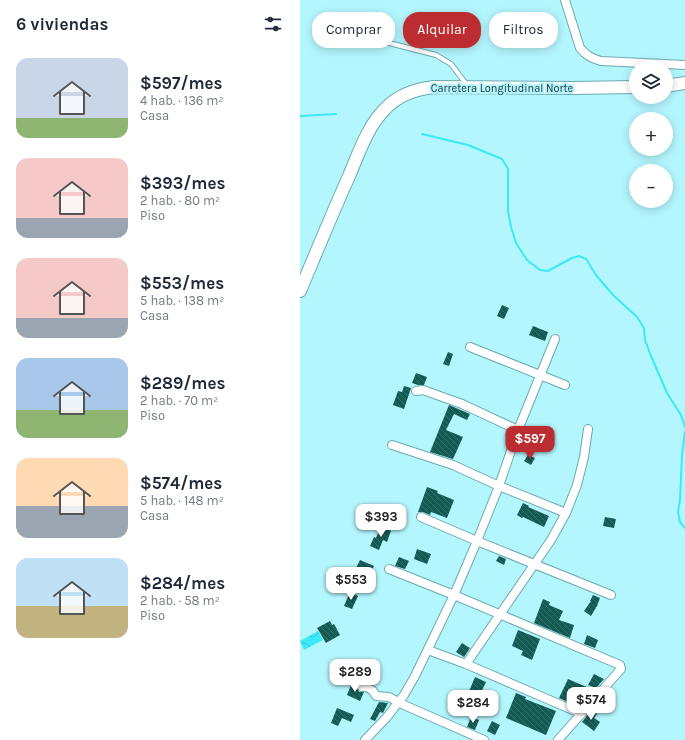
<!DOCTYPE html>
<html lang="es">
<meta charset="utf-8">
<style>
body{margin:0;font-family:Karla,sans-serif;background:#f2f2f3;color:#1f2937;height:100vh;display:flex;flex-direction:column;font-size:15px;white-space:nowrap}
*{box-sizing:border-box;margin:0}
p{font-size:13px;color:#747a83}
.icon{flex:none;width:22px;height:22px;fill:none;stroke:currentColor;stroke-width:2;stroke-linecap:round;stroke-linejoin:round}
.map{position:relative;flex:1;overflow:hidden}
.side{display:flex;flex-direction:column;background:#fff;width:300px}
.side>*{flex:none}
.top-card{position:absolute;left:12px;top:12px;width:313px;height:36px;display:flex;gap:8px}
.controls{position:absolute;left:329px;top:60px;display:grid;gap:8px}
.controls a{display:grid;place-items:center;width:44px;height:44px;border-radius:50%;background:#fff;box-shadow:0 2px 10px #0003;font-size:20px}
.price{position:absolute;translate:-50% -34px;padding:0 9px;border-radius:8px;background:#fff;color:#222;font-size:13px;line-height:26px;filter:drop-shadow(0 1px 2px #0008)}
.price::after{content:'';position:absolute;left:50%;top:24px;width:12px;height:9px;margin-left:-6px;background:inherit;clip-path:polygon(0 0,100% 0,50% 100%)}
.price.on{background:#bc2d31;color:#fff}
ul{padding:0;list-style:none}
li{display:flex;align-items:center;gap:12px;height:100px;padding:0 16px}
li span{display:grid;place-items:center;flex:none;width:112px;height:80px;border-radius:12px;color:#555}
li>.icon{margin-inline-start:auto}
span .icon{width:48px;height:48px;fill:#fffc;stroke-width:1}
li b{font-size:17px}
h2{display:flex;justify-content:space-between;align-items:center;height:48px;padding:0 16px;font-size:17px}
.chip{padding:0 14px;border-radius:16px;background:#fff;box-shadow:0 2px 10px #0003;font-size:14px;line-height:36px}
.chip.on{background:#bc2d31;color:#fff}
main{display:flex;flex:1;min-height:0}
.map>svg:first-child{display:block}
.water{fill:url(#water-waves)}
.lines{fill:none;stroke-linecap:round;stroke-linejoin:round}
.stream{stroke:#3be9fa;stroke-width:2}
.building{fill:url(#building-back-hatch)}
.service-casing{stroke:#6aaab1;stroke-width:6}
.minor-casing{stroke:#6aaab1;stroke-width:10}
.primary-casing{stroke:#6aaab1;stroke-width:14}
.service{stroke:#fff;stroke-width:4}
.minor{stroke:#fff;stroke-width:8}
.primary{stroke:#fff;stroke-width:12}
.labels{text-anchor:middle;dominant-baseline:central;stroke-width:4;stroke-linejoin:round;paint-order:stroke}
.street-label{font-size:11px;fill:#183336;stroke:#b4f6fe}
</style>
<main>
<section class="side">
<h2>6 viviendas<svg class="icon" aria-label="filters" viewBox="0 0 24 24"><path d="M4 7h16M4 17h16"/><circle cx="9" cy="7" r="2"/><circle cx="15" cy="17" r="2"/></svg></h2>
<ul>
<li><span style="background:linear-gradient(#c9d6e8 75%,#8fb573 0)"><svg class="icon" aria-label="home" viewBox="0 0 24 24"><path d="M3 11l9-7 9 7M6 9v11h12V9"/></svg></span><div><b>$597/mes</b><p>4 hab. · 136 m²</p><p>Casa</p></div></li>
<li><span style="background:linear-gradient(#f6c9c9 75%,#9aa5b1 0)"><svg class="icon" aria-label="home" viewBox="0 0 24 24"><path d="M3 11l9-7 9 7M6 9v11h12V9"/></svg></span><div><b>$393/mes</b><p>2 hab. · 80 m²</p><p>Piso</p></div></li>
<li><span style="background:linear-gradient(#f6c9c9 75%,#9aa5b1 0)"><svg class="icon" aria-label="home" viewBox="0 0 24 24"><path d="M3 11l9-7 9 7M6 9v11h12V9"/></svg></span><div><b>$553/mes</b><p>5 hab. · 138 m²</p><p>Casa</p></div></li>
<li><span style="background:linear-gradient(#a9c7e8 65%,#8fb573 0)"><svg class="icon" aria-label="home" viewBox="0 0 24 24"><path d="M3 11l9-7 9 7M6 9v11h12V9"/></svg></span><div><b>$289/mes</b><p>2 hab. · 70 m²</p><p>Piso</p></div></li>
<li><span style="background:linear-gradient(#ffd9b3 60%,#9aa5b1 0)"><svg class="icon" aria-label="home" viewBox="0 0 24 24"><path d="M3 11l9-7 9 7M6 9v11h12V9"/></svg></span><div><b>$574/mes</b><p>5 hab. · 148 m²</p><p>Casa</p></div></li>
<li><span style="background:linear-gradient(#bfe0f5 60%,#c2b280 0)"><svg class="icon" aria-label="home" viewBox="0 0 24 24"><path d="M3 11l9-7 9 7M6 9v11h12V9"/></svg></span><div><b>$284/mes</b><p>2 hab. · 58 m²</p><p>Piso</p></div></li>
</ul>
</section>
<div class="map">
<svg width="385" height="740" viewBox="0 0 385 740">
<defs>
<pattern id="water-waves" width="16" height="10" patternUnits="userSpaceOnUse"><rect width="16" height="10" fill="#3be9fa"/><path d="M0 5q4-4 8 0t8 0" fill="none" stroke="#33c8d7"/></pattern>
<pattern id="building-back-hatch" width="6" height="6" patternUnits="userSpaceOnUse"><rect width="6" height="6" fill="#135a52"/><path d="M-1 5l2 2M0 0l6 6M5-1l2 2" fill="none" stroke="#346f69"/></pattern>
</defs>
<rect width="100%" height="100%" fill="#b4f6fe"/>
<path class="water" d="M 18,631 L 23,640 L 4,650 L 0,641 Z"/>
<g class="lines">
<path class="stream" d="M 0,116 L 36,114
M 122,134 L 168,145 L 202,159 L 208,169 L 208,211 L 211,227 L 216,243 L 227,260 L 240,270 L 248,271 L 272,258 L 279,256 L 286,259 L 296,275 L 313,295 L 337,317 L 344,328 L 345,340 L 351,356 L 367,393 L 381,415 L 385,427
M 385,432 L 382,455 L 380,500 L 378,512 L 380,522 L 385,528"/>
</g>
<path class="building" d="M 202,305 L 209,308 L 204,319 L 197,316 Z
M 233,326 L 248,332 L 245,341 L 229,335 Z
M 148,352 L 153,354 L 149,366 L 143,364 Z
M 116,373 L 127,377 L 124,385 L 118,385 L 112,383 Z
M 104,386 L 111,388 L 104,409 L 93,405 L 98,391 L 102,392 Z
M 149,405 L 170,414 L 167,420 L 154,414 L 146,430 L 163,437 L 153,459 L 130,452 Z
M 228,455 L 235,458 L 231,465 L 224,461 Z
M 127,487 L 138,491 L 137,493 L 154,500 L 147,518 L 131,512 L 130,515 L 123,512 L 118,512 Z
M 223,503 L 229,506 L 228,507 L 249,516 L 244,527 L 223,517 L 222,518 L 217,515 Z
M 305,517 L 316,519 L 314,528 L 303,526 Z
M 81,526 L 91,531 L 87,542 L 83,540 L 79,550 L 70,546 L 74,537 L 76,538 Z
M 117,549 L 131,554 L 127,564 L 114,559 Z
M 199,556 L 206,559 L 204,565 L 196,561 Z
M 99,557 L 109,561 L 105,569 L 95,566 Z
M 60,560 L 74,566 L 69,576 L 63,573 L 63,571 L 56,568 Z
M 50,592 L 58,596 L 52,609 L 44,606 Z
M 293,595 L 300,598 L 297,606 L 291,616 L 284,611 L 291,601 L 290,601 Z
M 243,599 L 250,602 L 249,605 L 263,611 L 259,620 L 274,625 L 270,638 L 234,623 Z
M 30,621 L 32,625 L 34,624 L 40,635 L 26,643 L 17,628 Z
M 218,630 L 240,639 L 232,660 L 221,655 L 223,651 L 212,646 Z
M 287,635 L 298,640 L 295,648 L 284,644 Z
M 162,643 L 170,648 L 164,657 L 156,652 Z
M 294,674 L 304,679 L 296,688 L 288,685 Z
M 175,677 L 186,682 L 175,705 L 165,701 Z
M 268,679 L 289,688 L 283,702 L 284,703 L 280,707 L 259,698 Z
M 51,685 L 57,688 L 59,692 L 64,692 L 60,701 L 47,695 Z
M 216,693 L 226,697 L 225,699 L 256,711 L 246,735 L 206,718 Z
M 79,702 L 88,703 L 83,713 L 80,712 L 75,721 L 70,719 Z
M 37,708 L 54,715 L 51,722 L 42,718 L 38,726 L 31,723 Z
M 292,710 L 297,714 L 294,718 L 300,722 L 294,731 L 282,722 Z
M 171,717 L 179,720 L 175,730 L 167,727 Z
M 192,721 L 200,725 L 195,735 L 187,731 Z"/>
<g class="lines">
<defs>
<path id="service" d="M 54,34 L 136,55 L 151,64 L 167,85"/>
<path id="minor" d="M 265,0 L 280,48 C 287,56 291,58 301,61 L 385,65
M 170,347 L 265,385
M 116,391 L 123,390 L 162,404 L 218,430
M 92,445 L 153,465 L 199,486 L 266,513
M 121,517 L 177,541 L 311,595
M 89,569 L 154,595 L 320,665 L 321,669 L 258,740
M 128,650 L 166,664 L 282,714
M 166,664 L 251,540 L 266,513 L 277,485 L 284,457 L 288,429
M 62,687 L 67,687 L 73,691 L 76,696 L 89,697 L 104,705 L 184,740
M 65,740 L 87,717 L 104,695 L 115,676 L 154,595 L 177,541 L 199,486 L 218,430 L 255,339"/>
<path id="primary" d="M 366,86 L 385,83
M 0,291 C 16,253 32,214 49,176 C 59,153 67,127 85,109 C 98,95 116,89 134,87 L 273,88 L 336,87"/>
</defs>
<use href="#service" class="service-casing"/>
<use href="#minor" class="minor-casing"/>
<use href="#primary" class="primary-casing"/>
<use href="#service" class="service"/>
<use href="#minor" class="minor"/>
<use href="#primary" class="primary"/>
</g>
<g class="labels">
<g class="street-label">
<text x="202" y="88">Carretera Longitudinal Norte</text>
</g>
</g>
</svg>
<div class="controls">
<a><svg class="icon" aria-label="layers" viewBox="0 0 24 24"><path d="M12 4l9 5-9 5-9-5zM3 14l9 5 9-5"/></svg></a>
<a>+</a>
<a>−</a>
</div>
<b class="price on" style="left:230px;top:460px">$597</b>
<b class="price" style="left:81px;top:538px">$393</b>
<b class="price" style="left:51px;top:601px">$553</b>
<b class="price" style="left:55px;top:693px">$289</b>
<b class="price" style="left:291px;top:721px">$574</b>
<b class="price" style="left:173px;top:724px">$284</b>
<div class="top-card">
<a class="chip">Comprar</a>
<a class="chip on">Alquilar</a>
<a class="chip">Filtros</a>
</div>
</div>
</main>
